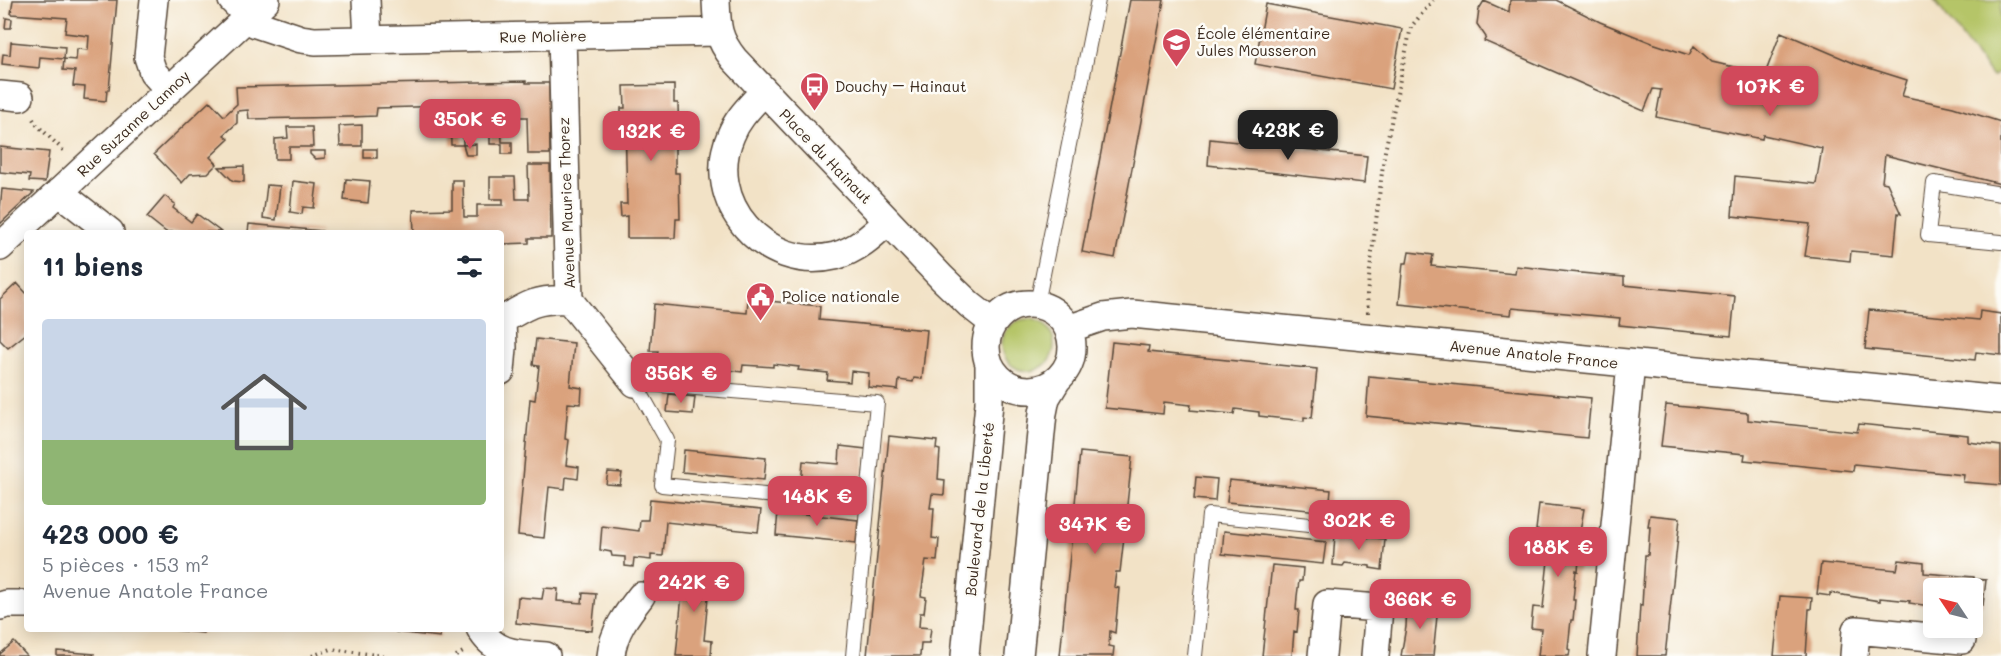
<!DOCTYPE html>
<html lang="fr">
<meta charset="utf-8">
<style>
body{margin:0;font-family:Mali,sans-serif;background:#f2f2f3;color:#1f2937;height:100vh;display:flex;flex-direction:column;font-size:22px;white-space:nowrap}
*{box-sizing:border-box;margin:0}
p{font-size:20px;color:#747a83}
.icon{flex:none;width:33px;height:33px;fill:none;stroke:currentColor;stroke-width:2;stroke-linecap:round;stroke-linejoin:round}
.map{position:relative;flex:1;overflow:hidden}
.drawer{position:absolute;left:24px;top:230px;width:480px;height:402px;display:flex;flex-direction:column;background:#fff;border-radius:6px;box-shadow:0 3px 15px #0003}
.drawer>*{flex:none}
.needle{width:39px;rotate:305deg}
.tools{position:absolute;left:1923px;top:578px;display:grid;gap:12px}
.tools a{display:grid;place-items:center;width:60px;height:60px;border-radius:6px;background:#fff;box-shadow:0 3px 15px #0003;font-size:30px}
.price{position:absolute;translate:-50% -51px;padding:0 14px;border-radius:12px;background:#d1495b;color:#fff;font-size:20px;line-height:39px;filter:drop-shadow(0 2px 3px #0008)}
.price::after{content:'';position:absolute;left:50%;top:36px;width:18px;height:14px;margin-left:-9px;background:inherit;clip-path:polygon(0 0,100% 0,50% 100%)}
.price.selected{background:#222;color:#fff}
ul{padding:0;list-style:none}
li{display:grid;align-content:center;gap:12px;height:318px;padding:0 18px}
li+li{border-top:2px solid #e0e1e3}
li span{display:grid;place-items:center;height:186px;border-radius:6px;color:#555}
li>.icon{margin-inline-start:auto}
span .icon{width:108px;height:108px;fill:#fffc;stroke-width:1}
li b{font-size:26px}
h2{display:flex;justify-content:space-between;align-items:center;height:72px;padding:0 18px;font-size:26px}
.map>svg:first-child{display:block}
.green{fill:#b5c568;stroke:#787843;stroke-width:1.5}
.building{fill:#daa27d}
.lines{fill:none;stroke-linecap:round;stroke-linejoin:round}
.service-casing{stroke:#564637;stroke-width:16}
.minor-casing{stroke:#564637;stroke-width:30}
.path{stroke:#564637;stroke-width:4;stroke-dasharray:1.5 4.5;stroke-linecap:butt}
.service{stroke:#fff;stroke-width:14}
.minor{stroke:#fff;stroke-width:27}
.labels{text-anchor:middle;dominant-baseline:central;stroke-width:5;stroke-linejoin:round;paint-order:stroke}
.poi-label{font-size:15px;fill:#3b2a1e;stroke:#fdfcf7;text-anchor:start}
.street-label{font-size:15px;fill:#3b2a1e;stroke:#fdfcf7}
</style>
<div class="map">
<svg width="2001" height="656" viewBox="0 0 2001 656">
<rect width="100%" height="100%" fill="#fdfcf7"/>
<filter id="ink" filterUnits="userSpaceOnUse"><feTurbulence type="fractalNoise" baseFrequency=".0167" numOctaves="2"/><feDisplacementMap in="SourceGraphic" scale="12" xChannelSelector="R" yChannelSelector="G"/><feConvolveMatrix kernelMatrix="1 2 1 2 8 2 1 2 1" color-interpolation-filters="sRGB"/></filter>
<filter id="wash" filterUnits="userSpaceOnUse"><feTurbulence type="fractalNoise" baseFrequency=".008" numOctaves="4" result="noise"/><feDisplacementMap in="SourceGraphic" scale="24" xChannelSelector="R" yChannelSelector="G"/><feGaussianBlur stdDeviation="1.35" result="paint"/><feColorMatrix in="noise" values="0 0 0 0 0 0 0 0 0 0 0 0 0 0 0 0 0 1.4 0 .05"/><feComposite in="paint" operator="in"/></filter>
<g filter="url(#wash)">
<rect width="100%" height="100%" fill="#f2e2c6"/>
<path class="green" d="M 1934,0 L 2001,0 L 2001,70 L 1992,77 Z
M1002 345a26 26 0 1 1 52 0a26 26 0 1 1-52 0Z"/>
<g id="blocks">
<path class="building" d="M 13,0 L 117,0 L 109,90 L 107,90 L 106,101 L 84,99 L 85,87 L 73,86 L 75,71 L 63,70 L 64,59 L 76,60 L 77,49 L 88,50 L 89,36 L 65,33 L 67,18 L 11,14 Z
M 1130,0 L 1164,0 L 1115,258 L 1082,252 Z
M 1510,0 L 1556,0 L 1600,22 L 1652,43 L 1689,55 L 1694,46 L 1712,62 L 1765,74 L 1781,32 L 1856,64 L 1907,80 L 1902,96 L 1953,107 L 2001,122 L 2001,184 L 1885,155 L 1882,182 L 1887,183 L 1901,214 L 1898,213 L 1894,255 L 1851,251 L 1850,261 L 1805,256 L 1810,224 L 1732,216 L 1735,176 L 1816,184 L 1822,148 L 1763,135 L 1762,139 L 1656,117 L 1661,90 L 1653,89 L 1644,111 L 1484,41 L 1486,37 L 1477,24 L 1479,9 L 1484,1 L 1509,12 Z
M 1266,4 L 1402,29 L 1391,89 L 1255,64 Z
M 6,18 L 12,19 L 11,28 L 5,28 Z
M 11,42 L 65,47 L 64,59 L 40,57 L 39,68 L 2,64 L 3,54 L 10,55 Z
M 526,81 L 526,83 L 549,83 L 550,154 L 528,154 L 527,117 L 501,117 L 501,105 L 475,105 L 475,117 L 463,117 L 463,145 L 451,145 L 450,106 L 377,108 L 376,116 L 350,117 L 249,119 L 248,110 L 237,111 L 237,123 L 224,135 L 229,139 L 210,157 L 217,164 L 208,173 L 190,174 L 182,183 L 154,154 L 210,101 L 224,116 L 237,104 L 236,87 Z
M 674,85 L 674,103 L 678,103 L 679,148 L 675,148 L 675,173 L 679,173 L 680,219 L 676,219 L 675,238 L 627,238 L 627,216 L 621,217 L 620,204 L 627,204 L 625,118 L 621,118 L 621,108 L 625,108 L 624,86 Z
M 490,117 L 501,117 L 502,142 L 512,142 L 512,154 L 502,154 L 502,144 L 490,144 Z
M 362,125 L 362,146 L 340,146 L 339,126 Z
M 287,127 L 312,127 L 313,147 L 289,147 L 289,159 L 275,159 L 275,139 L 288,138 Z
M 1210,139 L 1367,156 L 1364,183 L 1208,165 Z
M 476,144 L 476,155 L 466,155 L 463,145 Z
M 0,147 L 49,152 L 45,182 L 29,181 L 30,175 L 0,172 Z
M 364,149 L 377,149 L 377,158 L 364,158 Z
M 310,151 L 325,151 L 325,158 L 315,159 L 310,154 Z
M 528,165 L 550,165 L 551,238 L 529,238 L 529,243 L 501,244 L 501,232 L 414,232 L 413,210 L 452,209 L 452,180 L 463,180 L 464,217 L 477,217 L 477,205 L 503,205 L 503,199 L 490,199 L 490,177 L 515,177 L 516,199 L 529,199 Z
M 244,166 L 244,182 L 233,181 L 219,167 Z
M 346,179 L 370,181 L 368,203 L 344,200 Z
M 293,181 L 317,184 L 314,208 L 303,207 L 302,214 L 290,212 Z
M 267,185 L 280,186 L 276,220 L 263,218 Z
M 2,189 L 34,192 L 0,224 L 0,209 Z
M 165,196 L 175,204 L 173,208 L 191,222 L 197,214 L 221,232 L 166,232 L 147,217 Z
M 249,224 L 322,231 L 322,232 L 248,232 Z
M 1409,252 L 1433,255 L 1431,266 L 1515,274 L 1516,266 L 1570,272 L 1624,277 L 1624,285 L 1735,296 L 1731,336 L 1619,325 L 1620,318 L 1512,308 L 1511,315 L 1399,304 L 1403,263 L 1407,263 Z
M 17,283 L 27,294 L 27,333 L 8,348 L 0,340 L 0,299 Z
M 748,299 L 820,306 L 819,320 L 927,330 L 922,379 L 914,378 L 913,382 L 899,380 L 898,390 L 868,387 L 869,373 L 851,371 L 850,382 L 827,380 L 828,373 L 798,370 L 799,367 L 773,364 L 773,367 L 743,365 L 742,372 L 727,370 L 728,360 L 703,357 L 702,371 L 671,368 L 673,357 L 657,355 L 658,351 L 650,351 L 654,304 L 747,313 Z
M 1869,310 L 1979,320 L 1980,311 L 2001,314 L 2001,355 L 1976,352 L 1975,360 L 1865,349 Z
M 536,339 L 574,343 L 570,386 L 582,388 L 581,404 L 568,403 L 565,439 L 569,440 L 566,465 L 579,467 L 578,479 L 566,477 L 565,489 L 549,487 L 544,538 L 518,535 L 530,399 L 535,400 L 539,366 L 533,365 Z
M 1112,342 L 1149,346 L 1148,352 L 1317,369 L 1312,418 L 1304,417 L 1304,421 L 1259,416 L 1259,412 L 1235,409 L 1234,414 L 1190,410 L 1191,405 L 1164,402 L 1163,414 L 1105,408 Z
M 1369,376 L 1591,398 L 1587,438 L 1366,416 Z
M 669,394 L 695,397 L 693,414 L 667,412 Z
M 1666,405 L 1748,413 L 1748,420 L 1857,432 L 1859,424 L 1968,435 L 1968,442 L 2001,446 L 2001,485 L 1963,482 L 1964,475 L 1854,464 L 1853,471 L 1744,460 L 1745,454 L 1661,446 Z
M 889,436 L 937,441 L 936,449 L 940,450 L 938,479 L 945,480 L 944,495 L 932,494 L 930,508 L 934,508 L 932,538 L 939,539 L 937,561 L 926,560 L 921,596 L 926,597 L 924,613 L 920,613 L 919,627 L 931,628 L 929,643 L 921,643 L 920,656 L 867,656 Z
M 840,446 L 866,449 L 861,490 L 801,485 L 803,461 L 839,464 Z
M 684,450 L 766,458 L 764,480 L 682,472 Z
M 1080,452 L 1132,457 L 1126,514 L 1121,513 L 1120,527 L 1125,528 L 1120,572 L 1116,572 L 1114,587 L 1119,588 L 1115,633 L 1110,631 L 1109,646 L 1114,647 L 1113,656 L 1060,656 Z
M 608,472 L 622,473 L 620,485 L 606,484 Z
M 1196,477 L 1217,479 L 1215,501 L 1194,499 Z
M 1229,480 L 1331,490 L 1329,512 L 1227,502 Z
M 650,499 L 761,510 L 758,532 L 666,522 L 663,556 L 651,555 L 651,560 L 634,558 L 633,567 L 625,566 L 625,557 L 612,556 L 611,552 L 600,550 L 602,526 L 639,531 L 640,520 L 648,520 Z
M 1539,504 L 1584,509 L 1577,549 L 1580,549 L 1578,571 L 1576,570 L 1573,600 L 1575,600 L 1573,620 L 1571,620 L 1568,649 L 1570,650 L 1569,656 L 1538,656 L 1541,629 L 1531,628 L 1533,607 L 1543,608 L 1551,532 L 1536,530 Z
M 778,511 L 858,520 L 856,543 L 776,535 Z
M 1650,515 L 1680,518 L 1665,656 L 1637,656 L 1640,605 L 1642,606 L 1645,555 L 1648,555 L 1650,526 L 1648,526 Z
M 1224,531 L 1326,542 L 1323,564 L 1222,554 Z
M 1335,534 L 1385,539 L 1382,570 L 1370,568 L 1370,566 L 1345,563 L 1343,566 L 1333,565 Z
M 1899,560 L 1924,563 L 1924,573 L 1974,577 L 1974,579 L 1986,580 L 1983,605 L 1972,604 L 1972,588 L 1934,588 L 1934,603 L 1931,603 L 1930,606 L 1909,603 L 1910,601 L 1880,598 L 1880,601 L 1830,593 L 1830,596 L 1817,594 L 1821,563 L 1897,570 Z
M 685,564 L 711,566 L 704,640 L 712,641 L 711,656 L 676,656 Z
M 1272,565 L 1303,568 L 1302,581 L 1299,581 L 1297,596 L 1296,610 L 1299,610 L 1297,632 L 1294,631 L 1292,656 L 1262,656 Z
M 544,588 L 558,589 L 557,601 L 582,603 L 583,593 L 596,594 L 592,631 L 516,623 L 518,597 L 542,599 Z
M 1780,596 L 1812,598 L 1811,609 L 1809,609 L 1806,656 L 1774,656 Z
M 1407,602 L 1438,606 L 1433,656 L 1401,656 L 1406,627 Z
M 173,628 L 204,628 L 203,633 L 173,630 Z
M 397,628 L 440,628 L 440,637 L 396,632 Z
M 14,642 L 27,656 L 0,656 L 0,654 Z
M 57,651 L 94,654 L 93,656 L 57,656 Z"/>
</g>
</g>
<g filter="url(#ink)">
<use href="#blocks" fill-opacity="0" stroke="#564637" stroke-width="1.5"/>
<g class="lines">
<defs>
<path id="service" d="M 2001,194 L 1934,183 L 1928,235 L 2001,242
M 1037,304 L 1098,0
M 853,656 L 877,403 L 635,383 L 667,440 L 662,485 L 867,505
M 1195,656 L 1209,515 L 1319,526"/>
<path id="minor" d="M 154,0 L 148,57 L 153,72 L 169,90
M 232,0 L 256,24 L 301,39 L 315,41 L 717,32
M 366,0 L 368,39
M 716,0 C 717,26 717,38 734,59 L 942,278 L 970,305 L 993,323
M 562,36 L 569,300 L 635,383
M 764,91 C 752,105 738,117 731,135 C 702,201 765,273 835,256 C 857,250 872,236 888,221
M 0,95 L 20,97
M 59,192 L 110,232
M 0,247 L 266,0
M986 347a43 43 0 1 1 86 0a43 43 0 1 1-86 0Z
M 501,321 C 527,305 537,298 569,300
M 1068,329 L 1103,317 L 1132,314 L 2001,400
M 501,371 L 503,348 L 502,321
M 0,606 L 7,604 L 27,604
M 480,628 C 494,655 520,654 546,656
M 611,656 C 613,632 627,614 641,596
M 965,656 L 989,403 L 989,363
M 1019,656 L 1043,413 L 1046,398 L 1057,380
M 1322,656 L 1327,604 L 1379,608 L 1375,656
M 1602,656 L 1631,364
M 1854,656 L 1856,630 L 1962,640"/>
</defs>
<use href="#service" class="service-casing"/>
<use href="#minor" class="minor-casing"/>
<path class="path" d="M 33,119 L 37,125 L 65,152
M 1368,313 L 1367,294 L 1384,156 L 1411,27 L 1433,0
M 312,656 L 331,649 L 383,656
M 456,656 L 465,651"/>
<use href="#service" class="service"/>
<use href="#minor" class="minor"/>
</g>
</g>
<defs>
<symbol id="school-pin" viewBox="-11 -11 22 30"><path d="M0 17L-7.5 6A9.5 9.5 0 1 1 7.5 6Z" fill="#d1495b" stroke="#fdfcf7"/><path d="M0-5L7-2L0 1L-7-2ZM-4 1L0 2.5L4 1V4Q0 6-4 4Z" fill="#fff"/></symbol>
<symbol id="bus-pin" viewBox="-11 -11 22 30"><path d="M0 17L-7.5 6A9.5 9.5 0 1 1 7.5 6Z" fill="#d1495b" stroke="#fdfcf7"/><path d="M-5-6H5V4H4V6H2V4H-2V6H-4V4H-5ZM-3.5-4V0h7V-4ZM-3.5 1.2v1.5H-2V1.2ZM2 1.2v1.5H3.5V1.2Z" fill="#fff"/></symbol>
<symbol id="civic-pin" viewBox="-11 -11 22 30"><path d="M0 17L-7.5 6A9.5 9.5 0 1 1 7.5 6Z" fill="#d1495b" stroke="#fdfcf7"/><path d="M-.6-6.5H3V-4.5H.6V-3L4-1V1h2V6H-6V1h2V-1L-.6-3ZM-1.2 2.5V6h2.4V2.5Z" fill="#fff"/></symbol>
</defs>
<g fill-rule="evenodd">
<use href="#school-pin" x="1160" y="26" width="33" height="45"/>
<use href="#bus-pin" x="798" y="70" width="33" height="45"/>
<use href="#civic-pin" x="744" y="280" width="33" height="45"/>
</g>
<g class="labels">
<g class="poi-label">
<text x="1197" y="33">École élémentaire<tspan x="1197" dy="17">Jules Mousseron</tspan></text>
<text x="835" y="86">Douchy – Hainaut</text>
<text x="782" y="296">Police nationale</text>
</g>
<g class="street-label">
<text transform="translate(543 36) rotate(-1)">Rue Molière</text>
<text transform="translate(133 123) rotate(-43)">Rue Suzanne Lannoy</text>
<text transform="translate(826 156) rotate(46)">Place du Hainaut</text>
<text transform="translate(566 203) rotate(-92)">Avenue Maurice Thorez</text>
<text transform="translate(1534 354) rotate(6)">Avenue Anatole France</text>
<text transform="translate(979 509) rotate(-84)">Boulevard de la Liberté</text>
</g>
</g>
</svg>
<div class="tools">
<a><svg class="needle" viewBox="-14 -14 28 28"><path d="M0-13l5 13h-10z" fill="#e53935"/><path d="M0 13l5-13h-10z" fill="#747a83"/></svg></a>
</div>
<b class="price" style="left:1770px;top:117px">107K €</b>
<b class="price" style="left:470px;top:150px">350K €</b>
<b class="price selected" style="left:1288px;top:161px">423K €</b>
<b class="price" style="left:651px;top:162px">132K €</b>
<b class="price" style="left:681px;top:404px">356K €</b>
<b class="price" style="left:817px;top:527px">148K €</b>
<b class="price" style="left:1359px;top:551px">302K €</b>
<b class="price" style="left:1095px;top:555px">347K €</b>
<b class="price" style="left:1558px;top:578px">188K €</b>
<b class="price" style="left:694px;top:613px">242K €</b>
<b class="price" style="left:1420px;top:630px">366K €</b>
<section class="drawer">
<h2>11 biens<svg class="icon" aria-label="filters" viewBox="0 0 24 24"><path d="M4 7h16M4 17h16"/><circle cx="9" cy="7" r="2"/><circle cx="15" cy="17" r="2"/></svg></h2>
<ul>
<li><span style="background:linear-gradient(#c9d6e8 65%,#8fb573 0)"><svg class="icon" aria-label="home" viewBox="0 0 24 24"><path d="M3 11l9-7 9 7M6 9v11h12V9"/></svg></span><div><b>423 000 €</b><p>5 pièces · 153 m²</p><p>Avenue Anatole France</p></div></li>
</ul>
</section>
</div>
